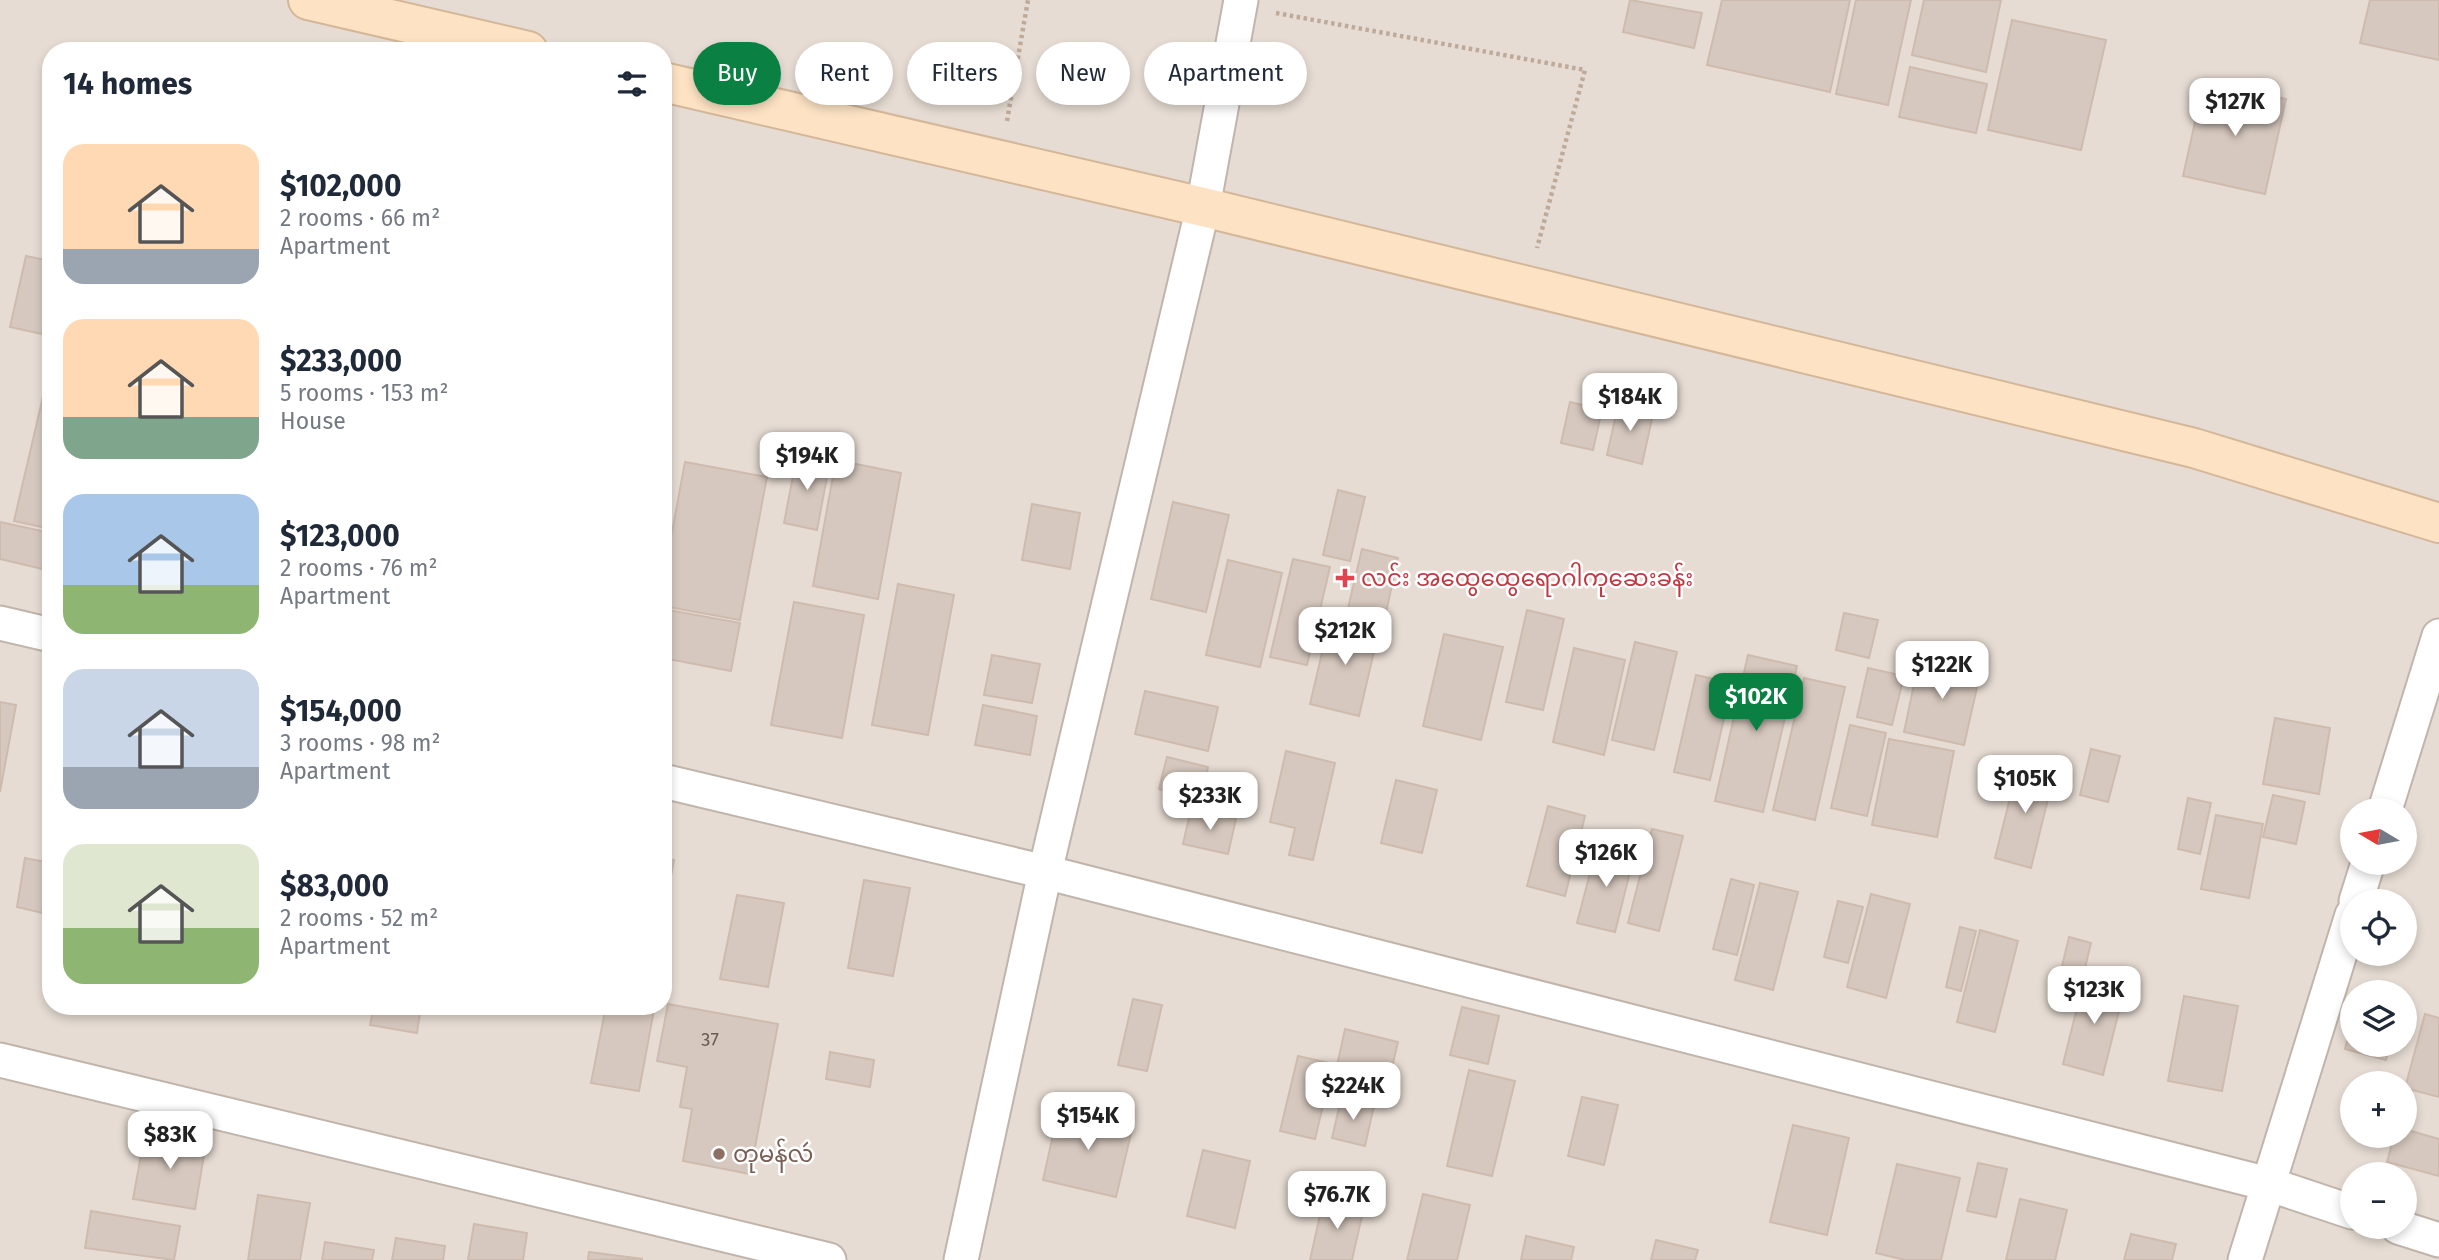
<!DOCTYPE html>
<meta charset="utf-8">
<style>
body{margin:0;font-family:"Fira Sans","Noto Sans Myanmar",sans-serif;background:#f6f6f7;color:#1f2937;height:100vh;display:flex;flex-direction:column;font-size:26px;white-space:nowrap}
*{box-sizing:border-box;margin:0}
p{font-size:23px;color:#747a83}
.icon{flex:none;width:38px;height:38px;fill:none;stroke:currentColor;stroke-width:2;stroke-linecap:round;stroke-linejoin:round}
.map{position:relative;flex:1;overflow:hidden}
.details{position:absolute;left:42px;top:42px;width:630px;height:973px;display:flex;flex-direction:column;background:#fff;border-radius:28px;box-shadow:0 4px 10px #0003}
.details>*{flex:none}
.guide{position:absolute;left:693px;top:42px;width:665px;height:63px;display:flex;gap:14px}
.needle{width:46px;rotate:280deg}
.controls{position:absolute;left:2340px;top:798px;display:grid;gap:14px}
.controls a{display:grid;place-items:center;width:77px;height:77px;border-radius:50%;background:#fff;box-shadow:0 4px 10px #0003;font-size:35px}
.price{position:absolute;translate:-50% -60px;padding:0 16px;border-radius:14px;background:#fff;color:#222;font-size:23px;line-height:46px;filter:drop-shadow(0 2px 4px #0008)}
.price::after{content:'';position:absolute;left:50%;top:42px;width:21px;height:16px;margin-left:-10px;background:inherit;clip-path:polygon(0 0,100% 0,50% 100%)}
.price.current{background:#0b8043;color:#fff}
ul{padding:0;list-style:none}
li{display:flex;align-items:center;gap:21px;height:175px;padding:0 21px}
li span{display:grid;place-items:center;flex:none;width:196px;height:140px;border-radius:21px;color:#555}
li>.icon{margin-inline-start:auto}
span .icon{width:84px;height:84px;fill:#fffc;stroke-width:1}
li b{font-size:30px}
h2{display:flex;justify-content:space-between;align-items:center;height:84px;padding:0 21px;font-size:30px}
.chip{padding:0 24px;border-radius:32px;background:#fff;box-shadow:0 4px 10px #0003;font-size:24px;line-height:63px}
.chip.current{background:#0b8043;color:#fff}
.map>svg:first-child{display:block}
.residential{fill:#e6dcd3;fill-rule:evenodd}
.building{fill:#d6c8be;stroke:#cebbae;stroke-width:2}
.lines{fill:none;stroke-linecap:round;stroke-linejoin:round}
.minor-casing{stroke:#c0b4ab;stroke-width:37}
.secondary-casing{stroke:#d4b798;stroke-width:42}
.path{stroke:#bfaa9a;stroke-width:4.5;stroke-dasharray:3.5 3.5;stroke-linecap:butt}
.minor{stroke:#fff;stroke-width:33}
.secondary{stroke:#fde3c4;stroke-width:38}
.health-dot{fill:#e0444e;stroke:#fff;stroke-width:2.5}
.education-dot{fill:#8d6e63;stroke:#fff;stroke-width:2.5}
.labels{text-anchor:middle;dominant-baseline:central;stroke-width:5;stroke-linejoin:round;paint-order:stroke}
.number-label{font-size:19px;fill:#685e57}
.health-label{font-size:23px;fill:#be3a42;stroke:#fff;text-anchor:start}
.education-label{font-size:23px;fill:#785e54;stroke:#fff;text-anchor:start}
</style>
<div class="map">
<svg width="2439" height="1260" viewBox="0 0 2439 1260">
<rect width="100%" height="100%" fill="#f2ebe5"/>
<path class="residential" d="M 0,0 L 2439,0 L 2439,1260 L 0,1260 ZM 51,51 L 663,51 L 663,1006 L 51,1006 ZM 2352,810 L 2404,810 L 2404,863 L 2352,863 ZM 2352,901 L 2404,901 L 2404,954 L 2352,954 ZM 2352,992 L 2404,992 L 2404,1045 L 2352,1045 ZM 2352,1083 L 2404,1083 L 2404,1136 L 2352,1136 ZM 2352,1174 L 2404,1174 L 2404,1227 L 2352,1227 Z"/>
<path class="building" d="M 1630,0 L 1702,13 L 1694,48 L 1623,32 Z
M 1722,0 L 1850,0 L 1830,92 L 1707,65 Z
M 1856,0 L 1911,0 L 1888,105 L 1836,94 Z
M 1924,0 L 2001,0 L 1986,72 L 1912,55 Z
M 2370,0 L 2439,0 L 2439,60 L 2360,43 Z
M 2012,20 L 2106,40 L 2081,150 L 1988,130 Z
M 1910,67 L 1987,84 L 1976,133 L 1899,117 Z
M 2204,82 L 2286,99 L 2265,194 L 2183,176 Z
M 26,256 L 51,261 L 51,294 L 42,334 L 10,327 Z
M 51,362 L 51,529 L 14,521 Z
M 1619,401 L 1654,410 L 1642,464 L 1607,455 Z
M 1570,402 L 1602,410 L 1593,450 L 1561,443 Z
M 663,411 L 668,412 L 663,437 Z
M 797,455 L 830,461 L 817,530 L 784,523 Z
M 836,460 L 901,473 L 878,599 L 813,586 Z
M 685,462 L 767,477 L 740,620 L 663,606 L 663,581 Z
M 1338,490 L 1365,497 L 1350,561 L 1323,555 Z
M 1173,502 L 1229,515 L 1206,612 L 1151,599 Z
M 1032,504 L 1080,513 L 1070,569 L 1022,560 Z
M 0,522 L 51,533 L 51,571 L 0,559 Z
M 1362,549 L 1398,558 L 1383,626 L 1346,617 Z
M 1293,559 L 1330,567 L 1307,665 L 1270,657 Z
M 1228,560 L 1282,573 L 1260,667 L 1206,655 Z
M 898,584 L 954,595 L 928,735 L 872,725 Z
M 794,602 L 864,615 L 842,738 L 771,725 Z
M 663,609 L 740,623 L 731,671 L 663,658 Z
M 1527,610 L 1564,619 L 1543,710 L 1506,702 Z
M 1844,613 L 1878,620 L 1869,658 L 1836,650 Z
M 1330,619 L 1379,630 L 1359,716 L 1310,704 Z
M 1444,634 L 1503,647 L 1481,740 L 1423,726 Z
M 1635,642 L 1677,652 L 1654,750 L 1612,740 Z
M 1574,648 L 1625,660 L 1604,755 L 1553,742 Z
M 992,655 L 1040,664 L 1032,703 L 984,695 Z
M 1748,655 L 1797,666 L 1763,812 L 1715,801 Z
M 1920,656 L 1981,670 L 1964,745 L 1904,732 Z
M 1868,668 L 1904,676 L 1892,725 L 1857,717 Z
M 1696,675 L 1732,683 L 1710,780 L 1674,772 Z
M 1804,678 L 1845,687 L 1815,820 L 1773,810 Z
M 1145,691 L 1218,707 L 1208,751 L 1135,734 Z
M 0,702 L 16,705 L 0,792 Z
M 983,705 L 1037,716 L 1030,755 L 975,745 Z
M 2275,718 L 2330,728 L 2319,794 L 2263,784 Z
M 1850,725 L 1886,733 L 1867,816 L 1831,808 Z
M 1889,739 L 1954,751 L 1937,837 L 1872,825 Z
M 2091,749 L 2120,756 L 2108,802 L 2080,795 Z
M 1286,751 L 1335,763 L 1313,860 L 1289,855 L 1295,828 L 1270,822 Z
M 1167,757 L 1208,767 L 1201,799 L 1159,789 Z
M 2019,762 L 2055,771 L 2031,868 L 1995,858 Z
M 1396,780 L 1437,790 L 1422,853 L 1381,843 Z
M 2273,795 L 2305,802 L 2296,844 L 2263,837 Z
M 2188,798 L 2211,803 L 2200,854 L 2178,849 Z
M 1548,806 L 1585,816 L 1565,896 L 1527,886 Z
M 1191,809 L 1236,819 L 1228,854 L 1183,844 Z
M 2216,815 L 2263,824 L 2249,898 L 2201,889 Z
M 1652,829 L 1683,836 L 1659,931 L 1628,923 Z
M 1597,846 L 1634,856 L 1615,932 L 1577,923 Z
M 25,858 L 51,863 L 47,914 L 17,907 Z
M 663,858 L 674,860 L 663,918 Z
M 1731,879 L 1754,885 L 1737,955 L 1713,949 Z
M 864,880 L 910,888 L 893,976 L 848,968 Z
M 1760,883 L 1798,892 L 1773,990 L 1735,980 Z
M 1871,894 L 1910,904 L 1886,998 L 1847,987 Z
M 737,895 L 784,903 L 768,987 L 720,979 Z
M 1838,901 L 1863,907 L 1848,963 L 1824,957 Z
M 51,920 L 51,957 L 44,956 Z
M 1960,927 L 1976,931 L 1961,991 L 1946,987 Z
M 1980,930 L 2018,941 L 1995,1032 L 1957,1022 Z
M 2069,937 L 2091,943 L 2080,989 L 2058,983 Z
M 2085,976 L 2125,987 L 2103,1075 L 2063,1064 Z
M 2184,996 L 2238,1006 L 2222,1091 L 2168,1081 Z
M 1133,999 L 1162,1005 L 1147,1071 L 1118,1065 Z
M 668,1004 L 778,1024 L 750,1174 L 683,1161 L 692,1109 L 680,1107 L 687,1067 L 657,1061 Z
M 374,1006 L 421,1006 L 417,1033 L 370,1025 Z
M 606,1006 L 654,1010 L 639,1091 L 591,1083 Z
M 1462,1007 L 1499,1016 L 1488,1064 L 1450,1055 Z
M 2425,1014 L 2439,1018 L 2439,1097 L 2405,1088 Z
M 2352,1021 L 2352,1045 L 2390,1045 L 2386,1060 L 2345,1049 Z
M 1345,1029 L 1398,1042 L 1384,1101 L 1332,1089 Z
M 830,1052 L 874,1060 L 870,1087 L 826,1079 Z
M 1298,1056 L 1333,1064 L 1315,1139 L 1280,1131 Z
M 1469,1070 L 1515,1081 L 1492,1176 L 1447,1166 Z
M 1582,1097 L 1618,1105 L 1604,1165 L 1568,1156 Z
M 1341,1099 L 1374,1106 L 1365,1146 L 1332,1138 Z
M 1059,1108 L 1133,1125 L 1116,1197 L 1043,1180 Z
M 1793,1125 L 1849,1138 L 1827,1235 L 1770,1222 Z
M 2404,1129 L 2439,1139 L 2439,1176 L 2387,1162 L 2394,1136 L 2404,1136 Z
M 145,1133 L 206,1143 L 195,1209 L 133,1199 Z
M 1203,1150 L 1250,1161 L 1235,1228 L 1187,1216 Z
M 1978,1163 L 2007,1169 L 1996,1217 L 1967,1211 Z
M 1897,1164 L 1960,1178 L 1941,1260 L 1905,1260 L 1876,1253 Z
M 1423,1194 L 1470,1205 L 1457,1260 L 1407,1260 Z
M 258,1195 L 310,1203 L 300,1260 L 248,1260 Z
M 1324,1197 L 1364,1207 L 1352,1260 L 1310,1260 Z
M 2020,1199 L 2067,1210 L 2055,1260 L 2006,1260 Z
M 91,1211 L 180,1226 L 174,1260 L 85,1248 Z
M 474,1224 L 527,1233 L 523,1260 L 468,1260 Z
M 2131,1234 L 2176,1244 L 2172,1260 L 2124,1260 Z
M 1526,1236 L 1574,1247 L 1571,1260 L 1521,1260 Z
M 396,1238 L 445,1246 L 443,1260 L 392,1260 Z
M 1656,1240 L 1698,1250 L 1695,1260 L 1651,1260 Z
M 325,1242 L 374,1250 L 372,1260 L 322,1260 Z
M 589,1252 L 643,1259 L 588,1260 Z"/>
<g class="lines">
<defs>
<path id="minor" d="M 0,623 L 51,635
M 663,781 L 1045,872 L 2268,1184 L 2352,1212
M 2385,810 L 2439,636
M 2356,901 L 2368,863
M 0,1060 L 829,1260
M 2398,1227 L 2439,1240
M 961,1260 L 1045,872 L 1203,207 L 1241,0
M 2245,1260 L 2352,915"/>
<path id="secondary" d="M 308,0 L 528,51
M 663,82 L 1203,207 L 2194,448 L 2439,523"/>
</defs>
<use href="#minor" class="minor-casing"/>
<use href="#secondary" class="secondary-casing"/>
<path class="path" d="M 1276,13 L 1585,70 L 1537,248
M 1007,121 L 1028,0"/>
<use href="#minor" class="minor"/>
<use href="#secondary" class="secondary"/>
</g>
<path class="health-dot" d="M1341.5 567.5h7v7h7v7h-7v7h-7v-7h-7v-7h7z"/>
<circle class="education-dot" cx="719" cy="1154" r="7"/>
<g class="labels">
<g class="number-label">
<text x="710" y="1039">37</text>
</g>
<g class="health-label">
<text x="1361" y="578">လင်း အထွေထွေရောဂါကုဆေးခန်း</text>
</g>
<g class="education-label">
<text x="733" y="1154">တုမန်လဴ</text>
</g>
</g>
</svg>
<div class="controls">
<a><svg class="needle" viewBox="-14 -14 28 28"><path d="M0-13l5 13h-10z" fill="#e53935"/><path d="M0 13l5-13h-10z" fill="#747a83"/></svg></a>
<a><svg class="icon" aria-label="locate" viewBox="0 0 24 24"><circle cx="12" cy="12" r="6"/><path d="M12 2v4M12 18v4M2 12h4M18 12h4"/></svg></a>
<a><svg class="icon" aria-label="layers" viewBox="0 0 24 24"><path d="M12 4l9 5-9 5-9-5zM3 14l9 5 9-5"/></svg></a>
<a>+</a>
<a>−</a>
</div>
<b class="price" style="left:2235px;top:138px">$127K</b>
<b class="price" style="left:1630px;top:433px">$184K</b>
<b class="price" style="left:807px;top:492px">$194K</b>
<b class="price" style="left:1345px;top:667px">$212K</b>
<b class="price" style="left:1942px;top:701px">$122K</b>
<b class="price current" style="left:1756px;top:733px">$102K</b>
<b class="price" style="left:2025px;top:815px">$105K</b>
<b class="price" style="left:1210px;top:832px">$233K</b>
<b class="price" style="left:1606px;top:889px">$126K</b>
<b class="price" style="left:2094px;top:1026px">$123K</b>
<b class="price" style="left:1353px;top:1122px">$224K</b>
<b class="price" style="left:1088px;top:1152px">$154K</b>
<b class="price" style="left:170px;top:1171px">$83K</b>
<b class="price" style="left:1337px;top:1231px">$76.7K</b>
<div class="guide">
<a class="chip current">Buy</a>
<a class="chip">Rent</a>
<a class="chip">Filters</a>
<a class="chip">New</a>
<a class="chip">Apartment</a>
</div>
<section class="details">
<h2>14 homes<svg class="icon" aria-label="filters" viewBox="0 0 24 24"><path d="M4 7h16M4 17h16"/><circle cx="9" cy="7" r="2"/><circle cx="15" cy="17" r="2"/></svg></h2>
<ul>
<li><span style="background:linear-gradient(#ffd9b3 75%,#9aa5b1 0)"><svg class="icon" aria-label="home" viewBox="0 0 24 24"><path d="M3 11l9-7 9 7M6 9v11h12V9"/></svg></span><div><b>$102,000</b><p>2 rooms · 66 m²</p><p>Apartment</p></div></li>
<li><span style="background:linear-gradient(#ffd9b3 70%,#7fa58c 0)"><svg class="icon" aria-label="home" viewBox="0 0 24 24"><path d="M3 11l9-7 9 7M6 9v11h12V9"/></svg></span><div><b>$233,000</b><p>5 rooms · 153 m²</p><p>House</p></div></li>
<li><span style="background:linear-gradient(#a9c7e8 65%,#8fb573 0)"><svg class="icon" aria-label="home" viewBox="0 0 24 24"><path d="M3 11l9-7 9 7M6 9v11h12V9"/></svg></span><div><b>$123,000</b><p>2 rooms · 76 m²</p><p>Apartment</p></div></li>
<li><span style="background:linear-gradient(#c9d6e8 70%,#9aa5b1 0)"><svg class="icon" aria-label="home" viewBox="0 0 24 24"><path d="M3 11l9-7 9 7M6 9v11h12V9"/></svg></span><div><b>$154,000</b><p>3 rooms · 98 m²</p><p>Apartment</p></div></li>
<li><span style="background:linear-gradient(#dfe7d0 60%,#8fb573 0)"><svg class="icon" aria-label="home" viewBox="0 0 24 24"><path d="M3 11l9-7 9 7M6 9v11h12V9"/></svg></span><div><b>$83,000</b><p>2 rooms · 52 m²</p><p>Apartment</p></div></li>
</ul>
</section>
</div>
